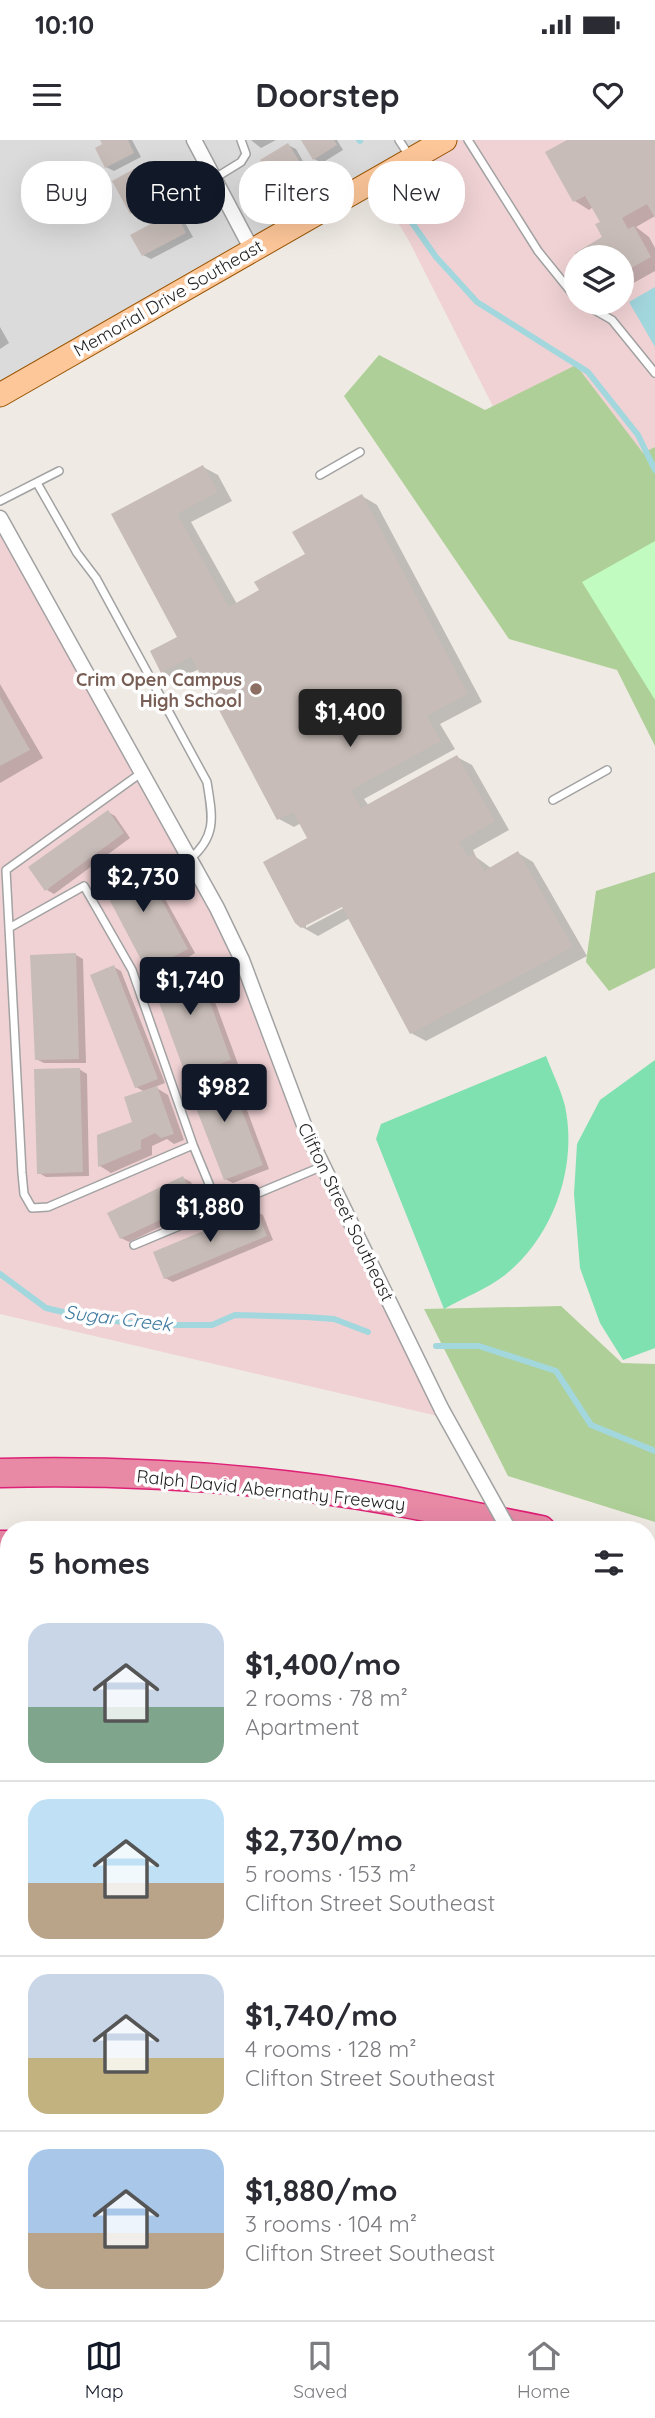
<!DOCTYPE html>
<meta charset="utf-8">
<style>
body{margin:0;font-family:Quicksand,sans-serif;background:#f7f7f7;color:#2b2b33;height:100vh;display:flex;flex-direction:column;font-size:26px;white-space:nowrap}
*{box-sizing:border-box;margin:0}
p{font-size:23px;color:#7c7c81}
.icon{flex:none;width:38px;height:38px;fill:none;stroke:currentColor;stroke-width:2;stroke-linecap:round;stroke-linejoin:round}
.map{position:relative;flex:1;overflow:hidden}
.details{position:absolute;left:0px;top:1381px;width:656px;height:800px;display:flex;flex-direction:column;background:#fff;border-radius:28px 28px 0 0;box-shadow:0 7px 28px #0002}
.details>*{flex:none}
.guide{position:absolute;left:21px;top:21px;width:614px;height:63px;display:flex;gap:14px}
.controls{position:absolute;left:564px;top:105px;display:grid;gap:14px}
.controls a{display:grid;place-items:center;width:70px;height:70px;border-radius:50%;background:#fff;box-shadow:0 7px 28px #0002;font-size:35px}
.price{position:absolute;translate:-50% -60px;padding:0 16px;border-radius:7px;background:#111827;color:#fff;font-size:23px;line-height:46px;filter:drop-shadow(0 2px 4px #0008)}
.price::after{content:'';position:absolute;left:50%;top:42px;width:21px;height:16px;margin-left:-10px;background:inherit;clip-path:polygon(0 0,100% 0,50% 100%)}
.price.on{background:#222;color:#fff}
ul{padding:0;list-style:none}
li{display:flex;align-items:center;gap:21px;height:175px;padding:0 28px}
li+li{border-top:2px solid #e1e1e2}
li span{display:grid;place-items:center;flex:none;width:196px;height:140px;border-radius:21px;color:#555}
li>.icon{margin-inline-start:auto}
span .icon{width:84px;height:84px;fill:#fffc;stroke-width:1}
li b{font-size:30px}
h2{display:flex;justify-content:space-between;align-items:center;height:84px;padding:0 28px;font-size:30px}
.chip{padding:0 24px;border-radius:28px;background:#fff;box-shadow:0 7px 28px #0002;font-size:24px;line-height:63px}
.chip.on{background:#111827;color:#fff}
.status{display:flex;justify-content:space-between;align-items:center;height:49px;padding:0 35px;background:#fff;direction:ltr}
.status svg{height:19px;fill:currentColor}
header{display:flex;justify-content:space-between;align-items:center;height:91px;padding:0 28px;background:#fff;font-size:32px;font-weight:800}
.dock{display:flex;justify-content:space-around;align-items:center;height:98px;border-top:2px solid #e1e1e2;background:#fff;font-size:19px;color:#7c7c81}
.dock a{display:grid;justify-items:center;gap:4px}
.dock .on{color:#111827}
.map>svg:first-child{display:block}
.residential{fill:#dcdbdb}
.commercial{fill:#f0d2d4;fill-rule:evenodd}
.forest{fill:#aecf97}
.park{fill:#c1fbbf}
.pitch{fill:#7fe0b0}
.water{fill:#a3d7de}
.shadow{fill:#0003;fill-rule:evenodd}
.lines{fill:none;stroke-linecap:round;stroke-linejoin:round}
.stream{stroke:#a3d7de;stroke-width:6}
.building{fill:#c7bcb7}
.lane-casing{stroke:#a2a2a2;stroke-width:10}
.street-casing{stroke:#a2a2a2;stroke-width:17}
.secondary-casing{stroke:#777702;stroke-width:24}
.primary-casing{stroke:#985400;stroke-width:25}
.highway-casing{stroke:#de2076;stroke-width:31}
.lane{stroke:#fff;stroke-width:7}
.street{stroke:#fff;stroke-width:14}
.secondary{stroke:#fbf6b6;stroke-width:21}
.primary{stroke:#fec79a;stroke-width:23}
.highway{stroke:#e889a6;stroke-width:28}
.street-bridge-casing{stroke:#a2a2a2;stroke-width:17;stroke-linecap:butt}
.street-bridge{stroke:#fff;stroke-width:14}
.education-dot{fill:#8d6e63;stroke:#fff;stroke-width:2.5}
.labels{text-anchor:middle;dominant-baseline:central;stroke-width:7;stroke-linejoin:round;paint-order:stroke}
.street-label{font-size:18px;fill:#1e1e1e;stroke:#fff}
.education-label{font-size:18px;font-weight:bold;fill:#785e54;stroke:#fff;text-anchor:end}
.water-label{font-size:19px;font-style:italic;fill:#427ca0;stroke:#fff}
</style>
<div class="status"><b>10:10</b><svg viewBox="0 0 49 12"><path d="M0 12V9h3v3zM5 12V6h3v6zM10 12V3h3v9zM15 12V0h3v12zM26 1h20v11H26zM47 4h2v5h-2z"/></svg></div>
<header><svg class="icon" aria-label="menu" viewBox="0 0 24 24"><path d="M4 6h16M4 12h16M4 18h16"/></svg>Doorstep<svg class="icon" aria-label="heart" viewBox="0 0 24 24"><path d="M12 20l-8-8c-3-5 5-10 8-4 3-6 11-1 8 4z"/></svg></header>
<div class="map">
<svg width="655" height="2180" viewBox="0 0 655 2180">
<rect width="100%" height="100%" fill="#efeae4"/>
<path class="residential" d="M 0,0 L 432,0 L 0,245 Z
M 648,1622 L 655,1636 L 655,2180 L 0,2180 L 0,1754 L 9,1749 L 9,2172 L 648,2172 Z"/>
<path class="commercial" d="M 432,0 L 655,0 L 655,401 L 582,442 L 409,101 L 370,35 ZM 576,117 L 621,117 L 621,163 L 576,163 Z
M 0,375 L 233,812 L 309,999 L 455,1280 L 0,1174 Z
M 9,1444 L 9,1749 L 0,1754 L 0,1445 Z"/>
<path class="forest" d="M 379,215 L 485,270 L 576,225 L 643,313 L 655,307 L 655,606 L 617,530 L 509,499 L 344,256 Z
M 655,732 L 655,828 L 609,851 L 586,822 L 596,751 Z
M 561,1166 L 622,1223 L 655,1224 L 655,1382 L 508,1336 L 424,1169 Z"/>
<path class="park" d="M 655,401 L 655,560 L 582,442 Z"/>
<path class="pitch" d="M 546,916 C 552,932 561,950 565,966 C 578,1027 553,1097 505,1135 C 487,1149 463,1158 444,1169 L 376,999 L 381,984 Z
M 655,920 L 655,1208 L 623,1220 L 600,1183 L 580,1128 L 574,1054 L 577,1004 L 600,960 Z"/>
<path class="water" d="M 655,147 L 655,207 L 629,162 Z"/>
<path class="shadow" d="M 102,0 L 132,0 L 141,17 L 114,31 L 106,27 Z
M 251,0 L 276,0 L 261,8 Z
M 303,0 L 337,0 L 343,10 L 322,23 L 314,19 Z
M 570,0 L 655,0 L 655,76 L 636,87 L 649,97 L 655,108 L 655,131 L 621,150 L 621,117 L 579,117 L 577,113 L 605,97 L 602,82 L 593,67 L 589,70 L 575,61 Z
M 288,5 L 296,9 L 307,28 L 281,44 L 274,40 Z
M 143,26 L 151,30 L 167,61 L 139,77 L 132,73 Z
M 175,73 L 182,77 L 193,97 L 151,119 L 143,115 Z
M 0,187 L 9,203 L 0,209 Z
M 203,327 L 218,335 L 232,361 L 191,382 L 237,464 L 261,451 L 307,415 L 362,356 L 377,365 L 482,562 L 440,584 L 455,609 L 364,659 L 369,666 L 457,617 L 472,625 L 509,690 L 473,710 L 476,717 L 491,728 L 518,713 L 533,722 L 587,816 L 426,901 L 411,893 L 350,778 L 318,796 L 302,787 L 310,699 L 301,683 L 294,687 L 279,679 L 199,529 L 177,540 L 162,532 L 180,498 L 114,374 ZM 349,761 L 351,764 L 306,788 L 306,784 Z
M 0,544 L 43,618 L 0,643 Z
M 108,672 L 115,676 L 130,698 L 54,754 L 47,750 Z
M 138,718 L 145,723 L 195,813 L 169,830 L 194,820 L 201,824 L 238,924 L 224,929 L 233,933 L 269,1029 L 233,1043 L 225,1039 L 197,940 L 188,935 L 156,834 L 148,830 Z
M 76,815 L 83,819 L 86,923 L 44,923 L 36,919 Z
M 114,827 L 121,831 L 165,943 L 155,947 L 168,955 L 184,1000 L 174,1004 L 167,999 L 152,1006 L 152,1015 L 111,1033 L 100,1026 L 99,996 L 134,983 L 145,952 L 136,947 Z
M 79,929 L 87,934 L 89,1036 L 46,1037 L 39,1033 Z
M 183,1038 L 191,1042 L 202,1067 L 129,1102 L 121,1098 Z
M 255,1071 L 263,1075 L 273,1100 L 173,1142 L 165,1138 Z
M 0,1505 L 9,1505 L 9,1604 L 0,1604 Z
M 648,1767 L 655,1780 L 655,1793 L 648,1797 Z
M 655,1805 L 655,1858 L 648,1854 L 648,1809 Z
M 0,2085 L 9,2100 L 0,2107 Z
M 9,2134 L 9,2172 L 15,2172 L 9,2175 L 0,2167 L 0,2139 Z
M 648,2153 L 655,2166 L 655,2178 L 616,2180 L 611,2172 L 648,2172 Z
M 48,2172 L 57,2180 L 34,2180 Z
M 176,2172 L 204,2172 L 207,2176 L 215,2172 L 224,2180 L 180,2180 Z
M 433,2172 L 497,2172 L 483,2180 L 438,2180 Z"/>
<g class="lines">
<path class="stream" d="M 359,0 L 360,1
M 396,60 L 436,117 L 477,162 L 588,232 L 638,295 L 655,330
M 0,1134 L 46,1168 L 80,1176 L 145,1185 L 212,1185 L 235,1175 L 306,1177 L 334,1179 L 368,1192
M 436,1206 L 479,1206 L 556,1231 L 591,1285 L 655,1311"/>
</g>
<path class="building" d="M 100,0 L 128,0 L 134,13 L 105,28 L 95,8 L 102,4 Z
M 301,0 L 334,0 L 337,5 L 313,20 Z
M 567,0 L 655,0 L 655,78 L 647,64 L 622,78 L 628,89 L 634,86 L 651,117 L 621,134 L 621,117 L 577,117 L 575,113 L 602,97 L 595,84 L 600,82 L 585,56 L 573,62 L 545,12 Z
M 288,3 L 301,24 L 273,41 L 260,20 Z
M 143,24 L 161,57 L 130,74 L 112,41 Z
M 175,71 L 186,93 L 142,116 L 130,95 Z
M 203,325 L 218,352 L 177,374 L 229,467 L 259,450 L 254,442 L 305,414 L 292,392 L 362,354 L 468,554 L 427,576 L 441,601 L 351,650 L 361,668 L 457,615 L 495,681 L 459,702 L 468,717 L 474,713 L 484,731 L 518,711 L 573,807 L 410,894 L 342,767 L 301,788 L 295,783 L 263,722 L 307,698 L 293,672 L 277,680 L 191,517 L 161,533 L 150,511 L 177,497 L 111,374 Z
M 0,557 L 30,610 L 0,626 Z
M 108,670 L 124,693 L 45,751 L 28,727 Z
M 138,716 L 188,809 L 147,831 L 98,738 Z
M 76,813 L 79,919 L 35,920 L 30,815 Z
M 194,818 L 231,920 L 186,936 L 149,835 Z
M 114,825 L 158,939 L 135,948 L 90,835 Z
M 225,927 L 263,1025 L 224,1040 L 186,942 Z
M 80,928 L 83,1032 L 37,1034 L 34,929 Z
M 157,946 L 174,994 L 161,998 L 155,993 L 141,1000 L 141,1009 L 98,1027 L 97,995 L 132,982 L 124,957 Z
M 183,1036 L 196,1063 L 120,1099 L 107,1073 Z
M 256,1069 L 267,1096 L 164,1139 L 153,1112 Z
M 0,1503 L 9,1503 L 9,1596 L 0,1596 Z
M 655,1803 L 655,1850 L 648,1854 L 648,1807 Z
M 9,1807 L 9,1838 L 0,1823 L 0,1812 Z
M 9,2132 L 9,2167 L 0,2172 L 0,2137 Z
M 648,2160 L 654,2171 L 638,2180 L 614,2180 L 609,2172 L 648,2172 Z
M 174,2172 L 201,2172 L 203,2176 L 216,2172 L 220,2180 L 178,2180 Z
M 431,2172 L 475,2172 L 461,2180 L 436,2180 Z"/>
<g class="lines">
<defs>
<path id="lane" d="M 399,0 L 410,17
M 468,0 L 538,111 L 576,158
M 215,38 L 241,22 L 246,14 L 241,0
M 582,163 L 612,180 L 655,233
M 320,335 L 360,312
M 37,343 L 77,413 L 96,438 L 207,642 C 212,675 218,695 190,719
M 0,361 L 59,331
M 553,660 L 607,630
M 9,788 L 84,746 L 132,830 L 193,1005 L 48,1067 L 32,1068 L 24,1054 L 22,1033 L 6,730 L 141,633
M 193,1005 L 219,1068
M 134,1105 L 323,1026
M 0,1611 L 9,1611"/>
<path id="street" d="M 194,0 L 252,110
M 0,378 L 217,768 L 242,820 L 307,993 L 442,1270
M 648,1636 L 655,1649
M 555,2172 L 560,2180"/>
<path id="secondary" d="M 0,1974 L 9,1989
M 114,2172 L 119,2180"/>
<path id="primary" d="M 0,255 L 445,0"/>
<path id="highway" d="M 0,1333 C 127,1330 263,1338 389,1360 C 439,1369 490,1380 541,1390
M 0,1405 L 9,1405
M 648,1418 L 655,1420
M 648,1492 L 655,1495"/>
</defs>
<use href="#lane" class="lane-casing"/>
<use href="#street" class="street-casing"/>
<use href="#secondary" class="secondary-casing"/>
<use href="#primary" class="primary-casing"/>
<use href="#highway" class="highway-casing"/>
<use href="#lane" class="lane"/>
<use href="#street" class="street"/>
<use href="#secondary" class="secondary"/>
<use href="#primary" class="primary"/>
<use href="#highway" class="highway"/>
<defs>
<path id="street-bridge" d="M 442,1270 L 509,1390"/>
</defs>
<use href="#street-bridge" class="street-bridge-casing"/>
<use href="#street-bridge" class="street-bridge"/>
</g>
<circle class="education-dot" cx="256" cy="549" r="7"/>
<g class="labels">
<g class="street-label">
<text transform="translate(168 158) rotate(-30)">Memorial Drive Southeast</text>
<text transform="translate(346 1072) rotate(64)">Clifton Street Southeast</text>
<text transform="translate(271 1350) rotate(6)">Ralph David Abernathy Freeway</text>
</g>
<g class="education-label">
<text x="242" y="539">Crim Open Campus<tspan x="242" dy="21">High School</tspan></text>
</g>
<g class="water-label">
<text transform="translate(118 1178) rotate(7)">Sugar Creek</text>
</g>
</g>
</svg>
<div class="controls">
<a><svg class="icon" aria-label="layers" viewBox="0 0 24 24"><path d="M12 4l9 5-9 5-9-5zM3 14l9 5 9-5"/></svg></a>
</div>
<b class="price on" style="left:350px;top:609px">$1,400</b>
<b class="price" style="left:143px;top:774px">$2,730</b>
<b class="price" style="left:190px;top:877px">$1,740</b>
<b class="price" style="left:224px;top:984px">$982</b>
<b class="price" style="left:210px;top:1104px">$1,880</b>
<div class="guide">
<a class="chip">Buy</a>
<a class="chip on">Rent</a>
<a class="chip">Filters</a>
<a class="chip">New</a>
</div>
<section class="details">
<h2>5 homes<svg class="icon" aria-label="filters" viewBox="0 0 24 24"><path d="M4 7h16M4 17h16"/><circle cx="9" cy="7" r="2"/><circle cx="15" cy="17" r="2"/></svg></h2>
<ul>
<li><span style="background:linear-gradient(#c9d6e8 60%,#7fa58c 0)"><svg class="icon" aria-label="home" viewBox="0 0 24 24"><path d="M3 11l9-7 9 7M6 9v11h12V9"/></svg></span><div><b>$1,400/mo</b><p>2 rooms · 78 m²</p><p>Apartment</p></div></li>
<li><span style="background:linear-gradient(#bfe0f5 60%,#b9a48a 0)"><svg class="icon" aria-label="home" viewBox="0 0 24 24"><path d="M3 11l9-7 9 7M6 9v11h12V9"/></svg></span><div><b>$2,730/mo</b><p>5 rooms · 153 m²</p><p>Clifton Street Southeast</p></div></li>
<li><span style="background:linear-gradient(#c9d6e8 60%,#c2b280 0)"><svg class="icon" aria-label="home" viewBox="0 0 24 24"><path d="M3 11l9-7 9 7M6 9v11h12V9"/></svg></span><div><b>$1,740/mo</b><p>4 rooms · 128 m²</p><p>Clifton Street Southeast</p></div></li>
<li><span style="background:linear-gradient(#a9c7e8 60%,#b9a48a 0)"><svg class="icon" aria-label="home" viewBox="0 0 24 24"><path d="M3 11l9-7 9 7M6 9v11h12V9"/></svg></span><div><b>$1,880/mo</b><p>3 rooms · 104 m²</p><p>Clifton Street Southeast</p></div></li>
</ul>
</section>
</div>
<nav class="dock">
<a class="on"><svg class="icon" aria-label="map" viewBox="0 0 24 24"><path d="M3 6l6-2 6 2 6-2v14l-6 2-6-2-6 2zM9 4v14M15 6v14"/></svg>Map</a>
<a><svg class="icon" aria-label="saved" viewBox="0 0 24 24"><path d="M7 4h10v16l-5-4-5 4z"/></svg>Saved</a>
<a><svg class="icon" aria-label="home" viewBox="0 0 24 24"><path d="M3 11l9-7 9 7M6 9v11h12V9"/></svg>Home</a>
</nav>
